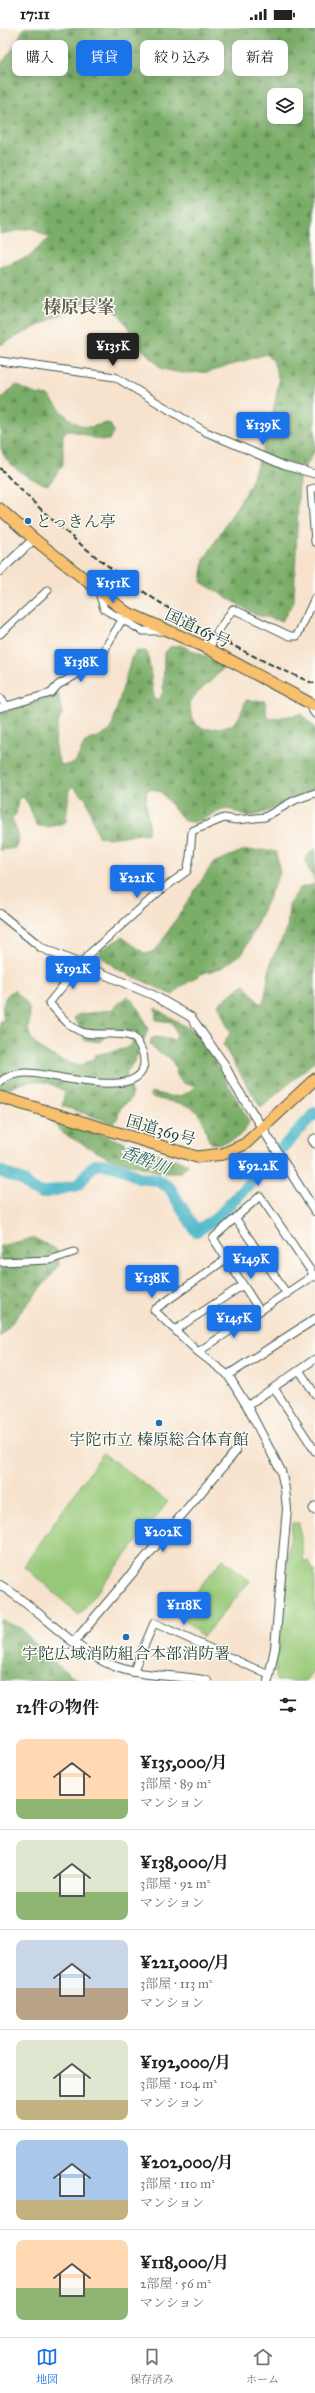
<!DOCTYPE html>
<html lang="ja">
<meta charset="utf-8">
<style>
body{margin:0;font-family:"IM FELL Great Primer","Noto Serif JP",serif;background:#f2f2f2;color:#222;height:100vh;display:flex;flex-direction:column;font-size:15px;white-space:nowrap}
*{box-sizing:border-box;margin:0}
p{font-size:13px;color:#767676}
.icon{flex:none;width:22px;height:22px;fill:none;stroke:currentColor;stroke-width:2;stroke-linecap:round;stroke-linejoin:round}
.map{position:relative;height:1653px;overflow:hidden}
.side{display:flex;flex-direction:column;background:#fff;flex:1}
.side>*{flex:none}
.banner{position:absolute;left:12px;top:12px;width:291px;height:36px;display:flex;gap:8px}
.controls{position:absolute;left:267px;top:60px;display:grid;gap:8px}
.controls a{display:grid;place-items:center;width:36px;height:36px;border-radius:8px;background:#fff;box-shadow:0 2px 10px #0003;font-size:20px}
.price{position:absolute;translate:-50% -34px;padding:0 9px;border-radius:4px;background:#1a73e8;color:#fff;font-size:13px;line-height:26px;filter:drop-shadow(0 1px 2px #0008)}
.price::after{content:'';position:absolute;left:50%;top:24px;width:12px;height:9px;margin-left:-6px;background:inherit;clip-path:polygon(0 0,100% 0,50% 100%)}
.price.current{background:#222;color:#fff}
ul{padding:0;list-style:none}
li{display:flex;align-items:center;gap:12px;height:100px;padding:0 16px}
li+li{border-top:1px solid #e0e0e0}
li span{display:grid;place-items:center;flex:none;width:112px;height:80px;border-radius:8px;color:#555}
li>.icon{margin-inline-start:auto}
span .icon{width:48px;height:48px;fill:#fffc;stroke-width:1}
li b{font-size:17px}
h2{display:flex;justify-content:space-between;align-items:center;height:48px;padding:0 16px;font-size:17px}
.chip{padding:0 14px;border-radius:8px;background:#fff;box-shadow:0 2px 10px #0003;font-size:14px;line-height:36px}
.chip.current{background:#1a73e8;color:#fff}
.status{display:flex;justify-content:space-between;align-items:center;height:28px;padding:0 20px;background:#fff;direction:ltr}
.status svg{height:11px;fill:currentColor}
.tab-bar{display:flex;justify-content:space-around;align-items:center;height:56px;border-top:1px solid #e0e0e0;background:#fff;font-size:11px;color:#767676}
.tab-bar a{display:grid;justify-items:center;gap:2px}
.tab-bar .current{color:#1a73e8}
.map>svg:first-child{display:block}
.green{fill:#98c978;stroke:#5c8356}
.forest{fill:url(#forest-firs);stroke:#4c754e;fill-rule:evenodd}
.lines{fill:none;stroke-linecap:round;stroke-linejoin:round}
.river{stroke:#4ab6c6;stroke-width:12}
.minor-casing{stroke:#3f564b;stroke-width:9}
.tertiary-casing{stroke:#3f564b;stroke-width:10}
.trunk-casing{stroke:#3f564b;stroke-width:13}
.minor{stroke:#fff;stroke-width:7}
.tertiary{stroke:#fff;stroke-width:8}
.trunk{stroke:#f8bf6c;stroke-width:11}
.rail{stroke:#1f3d34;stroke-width:2;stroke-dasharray:6 3;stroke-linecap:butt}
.poi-dot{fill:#1f6fb2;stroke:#fdfcf7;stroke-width:1.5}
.labels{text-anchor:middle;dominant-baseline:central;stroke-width:3;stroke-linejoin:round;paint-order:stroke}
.poi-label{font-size:16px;fill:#1f3d34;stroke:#fdfcf7}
.street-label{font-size:16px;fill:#1f3d34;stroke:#fdfcf7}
.water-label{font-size:17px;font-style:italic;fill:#2c6160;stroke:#fdfcf7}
.quarter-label{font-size:18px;font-weight:bold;fill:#656051;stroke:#fdfcf7}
</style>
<div class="status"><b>17:11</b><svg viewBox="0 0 49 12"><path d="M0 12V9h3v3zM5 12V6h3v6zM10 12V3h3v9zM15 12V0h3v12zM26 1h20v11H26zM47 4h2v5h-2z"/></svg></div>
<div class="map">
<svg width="315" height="1653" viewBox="0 0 315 1653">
<defs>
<pattern id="forest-firs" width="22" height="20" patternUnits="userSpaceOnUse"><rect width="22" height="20" fill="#7aad68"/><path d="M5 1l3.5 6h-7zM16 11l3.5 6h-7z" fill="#638e56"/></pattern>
</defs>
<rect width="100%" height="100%" fill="#fdfcf7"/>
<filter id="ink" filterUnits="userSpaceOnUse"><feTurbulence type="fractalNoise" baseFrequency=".025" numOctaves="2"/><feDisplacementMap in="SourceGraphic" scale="8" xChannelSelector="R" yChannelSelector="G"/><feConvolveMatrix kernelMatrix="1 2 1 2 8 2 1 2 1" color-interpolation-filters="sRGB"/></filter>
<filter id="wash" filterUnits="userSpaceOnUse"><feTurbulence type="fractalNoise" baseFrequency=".012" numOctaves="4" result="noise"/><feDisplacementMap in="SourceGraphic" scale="16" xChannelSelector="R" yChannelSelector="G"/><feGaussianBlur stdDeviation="0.9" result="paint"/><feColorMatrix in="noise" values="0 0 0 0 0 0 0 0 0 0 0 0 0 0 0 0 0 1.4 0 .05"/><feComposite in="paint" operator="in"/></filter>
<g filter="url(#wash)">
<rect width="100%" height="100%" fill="#f7e3cd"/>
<path class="green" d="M 103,1425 L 168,1474 L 79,1587 L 24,1538 Z
M 292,1495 L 299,1495 L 304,1534 L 308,1533 L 312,1542 L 315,1542 L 315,1640 L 305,1653 L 276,1653 L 275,1639 Z
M 223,1531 L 250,1553 L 203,1609 L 177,1586 Z"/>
<path class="forest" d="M 24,0 L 315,0 L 315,422 L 299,450 L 294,573 L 282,593 L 256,587 L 201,554 L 204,532 L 250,457 L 270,401 L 279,353 L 273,332 L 266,326 L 209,344 L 181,345 L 162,341 L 140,319 L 120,287 L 102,274 L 78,278 L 0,317 L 0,238 L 30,228 L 49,210 L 32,200 L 0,206 L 0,37 L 13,21 ZM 274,67 L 296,67 L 296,89 L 274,89 Z
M 16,357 L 35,366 L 49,368 C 59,380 71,397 88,399 C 94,399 102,395 109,395 L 114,403 L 109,412 C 94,414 81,402 66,403 L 63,407 L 63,438 L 48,457 C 32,453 6,438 1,421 C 0,409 0,384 0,371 Z
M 180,617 L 225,638 C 214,652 200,661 189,674 C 192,694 196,704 218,700 C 222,699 229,699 233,696 C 240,691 243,679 246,672 L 265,673 L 267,689 L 271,691 L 301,686 L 315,700 L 315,761 C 299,767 261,790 246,788 C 237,787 234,779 223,782 C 208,786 200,799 183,792 L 161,764 L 152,761 L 147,762 C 143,776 151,791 148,805 L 108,810 L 98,808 L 86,771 L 72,758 L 69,762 L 66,794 C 57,798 46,801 36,797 L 29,777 L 23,769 L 18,771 L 16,786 L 12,790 L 19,810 L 16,820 L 0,822 L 0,686 L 58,665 L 62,686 C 53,702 54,719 60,736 L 65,737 L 75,735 L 85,714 L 107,705 L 111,701 L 131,631 L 136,623 L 146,623 L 148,627 L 154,670 L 159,672 L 163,664 L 164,626 L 170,619 Z
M 315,820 L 315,1033 L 261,1080 L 223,1017 L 230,1005 L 218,976 L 244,956 L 260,976 L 264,973 L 271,933 L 287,901 L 289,876 L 300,860 L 315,856 C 314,845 306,845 306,828 Z
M 267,822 L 276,824 L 280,845 L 243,925 L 221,940 L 201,946 L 179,960 L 173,967 L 115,940 L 99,926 L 101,922 L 122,909 L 146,926 L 156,922 L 213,835 L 242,823 Z
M 14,962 C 18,967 26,972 28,978 C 33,987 27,995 29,1005 C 34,1022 64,1034 79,1038 L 93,1031 L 95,1027 L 124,1021 L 132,1016 L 133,1004 L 106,1003 L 101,1014 L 84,1012 L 82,1002 L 74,990 L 77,987 L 113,981 L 127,968 C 138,976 143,990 148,1002 L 135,1032 L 126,1045 L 132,1067 L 131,1071 L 120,1081 L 117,1091 L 113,1095 L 62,1078 L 65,1064 C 43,1048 27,1051 4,1063 L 0,1062 L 0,994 L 4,991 C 1,979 3,968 14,962 Z
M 155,980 L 194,1004 L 210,1025 L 249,1093 C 245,1108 227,1118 211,1115 C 205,1108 206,1097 201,1089 C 190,1071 167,1076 150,1068 L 151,1064 C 171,1068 180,1074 196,1057 C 172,1058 181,1044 170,1030 L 157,1023 L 150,1016 L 151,1011 L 155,1009 L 174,1012 L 177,1008 L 172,994 L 156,992 Z
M 48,1089 L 189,1136 L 179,1145 L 164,1145 L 109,1130 L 64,1106 Z
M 34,1210 L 57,1222 L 59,1238 L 0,1309 L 0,1218 Z
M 0,1592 L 20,1600 L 56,1636 L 80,1653 L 0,1653 Z"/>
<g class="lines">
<path class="river" d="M 0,1143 L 23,1153 L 32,1161 L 42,1165 L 78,1157 L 91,1140 L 97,1136 L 109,1137 L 126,1142 L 138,1150 L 157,1152 L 169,1159 L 196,1203 L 216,1191 L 315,1085"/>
</g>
</g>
<g filter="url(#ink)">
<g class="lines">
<defs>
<path id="minor" d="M 0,333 L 115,349 L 206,404 L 285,438 L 315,446
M 315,460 L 311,461 L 315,514
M 99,564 L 104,581 L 109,584 L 143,603 L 166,603
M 0,606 L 48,562
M 209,621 L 216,606 L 233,581 L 290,608 L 297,608 L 315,570
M 0,670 L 7,678
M 308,675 L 315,686
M 0,680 L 51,665 L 58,657 L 101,633 L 107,617 L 122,592
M 0,1054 C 8,1047 15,1046 25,1045 C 50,1044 128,1070 142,1043 C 147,1032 143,1022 136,1012 C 130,1002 99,1008 86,1005 C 70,1002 60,986 49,975 L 89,926 L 160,863 L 187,843 L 190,829 L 192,803 L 224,790 L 236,792 L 265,789 L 295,772 L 315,765
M 315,1110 L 312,1112 L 315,1116
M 236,1191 L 287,1266
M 226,1231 L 154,1282 L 198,1324 L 228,1347
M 0,1234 L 50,1232 L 74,1224
M 260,1283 L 213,1210 L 260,1168 L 315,1249
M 175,1302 L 243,1257
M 198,1324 L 314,1247
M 299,1342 L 315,1366
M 274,1360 L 315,1423
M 247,1378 L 315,1331
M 315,1478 L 313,1481 L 315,1483
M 133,1644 L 154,1595 L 269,1647"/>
<path id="tertiary" d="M 0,543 L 34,511
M 0,886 L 42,920 L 153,967 L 191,989 L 224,1036 L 236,1059 L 315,1183
M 0,1557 C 40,1581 71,1621 114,1638 C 144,1650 177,1646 207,1653
M 74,1614 L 236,1423
M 268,1653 L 275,1620 L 279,1572 L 287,1481 L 285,1461 L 281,1443 L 247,1378 L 228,1347 L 315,1291"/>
<path id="trunk" d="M 0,481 L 34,511 L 126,584 L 209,621 L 315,678
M 0,1069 L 197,1129 L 223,1126 L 245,1116 L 315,1051"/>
</defs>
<use href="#minor" class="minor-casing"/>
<use href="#tertiary" class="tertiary-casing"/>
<use href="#trunk" class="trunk-casing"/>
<use href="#minor" class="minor"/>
<use href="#tertiary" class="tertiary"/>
<use href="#trunk" class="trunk"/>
<path class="rail" d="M 0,440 C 89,536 195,606 315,656"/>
</g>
</g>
<g class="poi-dot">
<circle cx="28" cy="493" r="4"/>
<circle cx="159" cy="1395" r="4"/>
<circle cx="126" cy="1609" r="4"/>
</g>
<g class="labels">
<g class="poi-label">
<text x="36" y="493" text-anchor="start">とっきん亭</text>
<text x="159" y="1411">宇陀市立 榛原総合体育館</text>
<text x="126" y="1625">宇陀広域消防組合本部消防署</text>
</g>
<g class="street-label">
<text transform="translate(198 600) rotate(25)">国道165号</text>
<text transform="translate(161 1102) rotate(16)">国道369号</text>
</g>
<g class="water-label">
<text transform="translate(145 1132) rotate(21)">香酔川</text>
</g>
<g class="quarter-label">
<text x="79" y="279">榛原長峯</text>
</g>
</g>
</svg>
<div class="controls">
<a><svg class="icon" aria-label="layers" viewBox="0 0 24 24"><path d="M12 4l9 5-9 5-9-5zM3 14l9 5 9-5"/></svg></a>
</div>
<b class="price current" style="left:113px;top:339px">¥135K</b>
<b class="price" style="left:263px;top:418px">¥139K</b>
<b class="price" style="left:113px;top:576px">¥151K</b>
<b class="price" style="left:81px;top:655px">¥138K</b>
<b class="price" style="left:137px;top:871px">¥221K</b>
<b class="price" style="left:73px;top:962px">¥192K</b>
<b class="price" style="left:258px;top:1159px">¥92.2K</b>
<b class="price" style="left:251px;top:1252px">¥149K</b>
<b class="price" style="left:152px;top:1271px">¥138K</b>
<b class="price" style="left:234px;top:1311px">¥145K</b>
<b class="price" style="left:163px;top:1525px">¥202K</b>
<b class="price" style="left:184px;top:1598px">¥118K</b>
<div class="banner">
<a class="chip">購入</a>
<a class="chip current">賃貸</a>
<a class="chip">絞り込み</a>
<a class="chip">新着</a>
</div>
</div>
<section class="side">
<h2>12件の物件<svg class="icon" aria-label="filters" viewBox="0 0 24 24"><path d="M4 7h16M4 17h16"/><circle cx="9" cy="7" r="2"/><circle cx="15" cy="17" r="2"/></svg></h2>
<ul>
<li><span style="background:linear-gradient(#ffd9b3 75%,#8fb573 0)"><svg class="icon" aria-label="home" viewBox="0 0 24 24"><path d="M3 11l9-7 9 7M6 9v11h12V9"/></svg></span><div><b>¥135,000/月</b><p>3部屋 · 89 m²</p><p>マンション</p></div></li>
<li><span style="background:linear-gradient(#dfe7d0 65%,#8fb573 0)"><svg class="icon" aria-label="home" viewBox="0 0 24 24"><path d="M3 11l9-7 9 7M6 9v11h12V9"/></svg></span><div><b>¥138,000/月</b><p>3部屋 · 92 m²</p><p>マンション</p></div></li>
<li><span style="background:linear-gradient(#c9d6e8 60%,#b9a48a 0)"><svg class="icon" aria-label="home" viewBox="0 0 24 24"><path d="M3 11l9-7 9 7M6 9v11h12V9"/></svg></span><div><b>¥221,000/月</b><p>3部屋 · 113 m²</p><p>マンション</p></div></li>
<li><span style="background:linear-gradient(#dfe7d0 75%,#c2b280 0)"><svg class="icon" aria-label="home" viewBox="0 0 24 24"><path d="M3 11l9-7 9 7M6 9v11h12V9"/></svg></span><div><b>¥192,000/月</b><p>3部屋 · 104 m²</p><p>マンション</p></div></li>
<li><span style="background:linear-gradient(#a9c7e8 75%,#c2b280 0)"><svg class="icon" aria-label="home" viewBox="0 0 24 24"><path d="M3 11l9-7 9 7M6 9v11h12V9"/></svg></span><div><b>¥202,000/月</b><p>3部屋 · 110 m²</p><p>マンション</p></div></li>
<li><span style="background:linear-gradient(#ffd9b3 60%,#8fb573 0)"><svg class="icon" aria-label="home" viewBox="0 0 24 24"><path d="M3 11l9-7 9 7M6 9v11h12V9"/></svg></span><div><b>¥118,000/月</b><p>2部屋 · 56 m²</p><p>マンション</p></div></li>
</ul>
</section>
<nav class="tab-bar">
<a class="current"><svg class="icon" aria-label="map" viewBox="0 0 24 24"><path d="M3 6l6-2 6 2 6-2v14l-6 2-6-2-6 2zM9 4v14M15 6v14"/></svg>地図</a>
<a><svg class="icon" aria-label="saved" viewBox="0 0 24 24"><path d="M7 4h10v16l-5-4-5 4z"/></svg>保存済み</a>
<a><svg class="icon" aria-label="home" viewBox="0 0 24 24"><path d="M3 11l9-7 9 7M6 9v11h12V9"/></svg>ホーム</a>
</nav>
